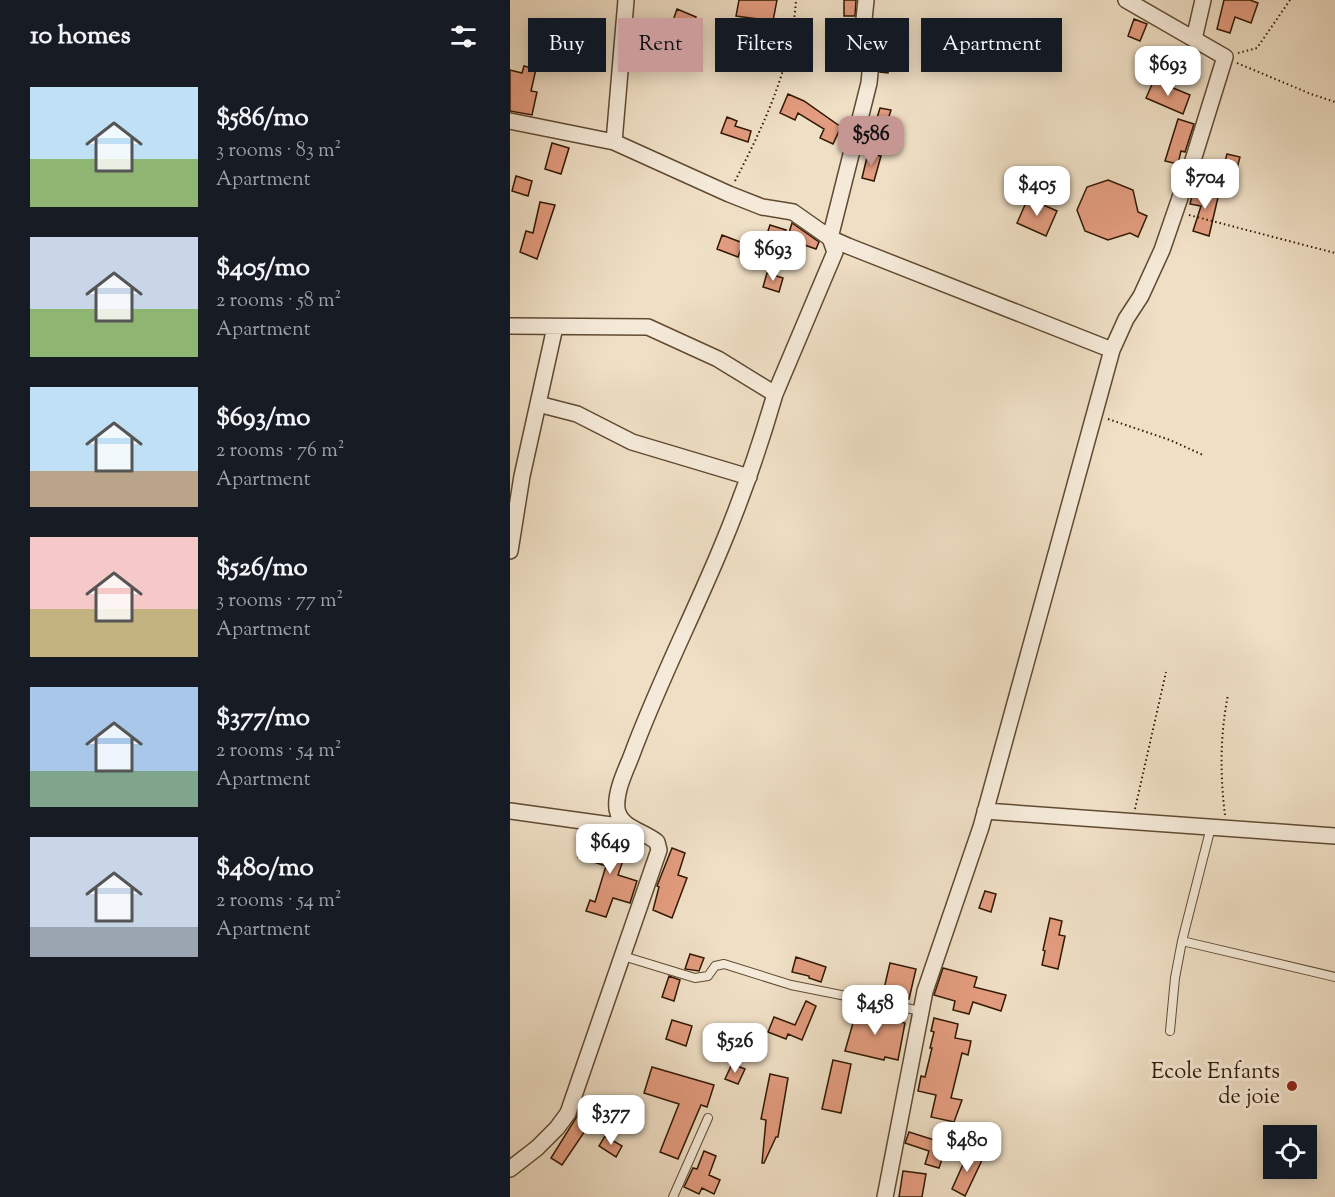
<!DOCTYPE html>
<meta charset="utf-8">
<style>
body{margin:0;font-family:"Sorts Mill Goudy",serif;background:#242831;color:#f1f3f6;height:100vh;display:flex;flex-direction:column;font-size:22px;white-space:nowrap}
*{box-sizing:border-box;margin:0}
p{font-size:20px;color:#9ea1a6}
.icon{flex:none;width:33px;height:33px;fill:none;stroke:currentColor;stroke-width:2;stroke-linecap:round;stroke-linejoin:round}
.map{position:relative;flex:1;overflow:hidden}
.drawer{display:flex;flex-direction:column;background:#171b24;width:510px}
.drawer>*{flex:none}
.top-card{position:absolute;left:18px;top:18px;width:570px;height:54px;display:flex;gap:12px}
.fabs{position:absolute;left:753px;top:1125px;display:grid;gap:12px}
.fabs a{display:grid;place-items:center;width:54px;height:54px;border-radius:0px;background:#171b24;box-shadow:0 3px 15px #0003;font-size:30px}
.price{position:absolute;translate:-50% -51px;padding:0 14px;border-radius:12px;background:#fff;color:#222;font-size:20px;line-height:39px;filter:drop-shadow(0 2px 3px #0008)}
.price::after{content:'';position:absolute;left:50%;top:36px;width:18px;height:14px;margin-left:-9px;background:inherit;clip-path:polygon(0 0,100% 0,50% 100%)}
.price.active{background:#c59692;color:#111}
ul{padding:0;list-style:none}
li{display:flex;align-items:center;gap:18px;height:150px;padding:0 30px}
li span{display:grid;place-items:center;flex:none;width:168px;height:120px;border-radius:0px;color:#555}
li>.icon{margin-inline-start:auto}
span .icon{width:72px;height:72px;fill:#fffc;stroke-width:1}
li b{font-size:26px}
h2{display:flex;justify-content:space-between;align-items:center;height:72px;padding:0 30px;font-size:26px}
.pill{padding:0 21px;border-radius:0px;background:#171b24;box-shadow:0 3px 15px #0003;font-size:21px;line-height:54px}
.pill.active{background:#c59692;color:#111}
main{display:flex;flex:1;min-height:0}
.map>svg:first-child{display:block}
.building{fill:#e39c7f;stroke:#311800;stroke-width:1.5}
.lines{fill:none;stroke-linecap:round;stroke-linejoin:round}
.lane-casing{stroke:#604a31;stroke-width:10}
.street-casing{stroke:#604a31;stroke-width:18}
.path{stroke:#311800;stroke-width:2;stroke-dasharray:1.5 3;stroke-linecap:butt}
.lane{stroke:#f5ead9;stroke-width:8}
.street{stroke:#f5ead9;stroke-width:15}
.poi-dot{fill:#8f2418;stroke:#f5ead9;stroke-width:2}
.labels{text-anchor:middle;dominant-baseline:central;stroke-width:6;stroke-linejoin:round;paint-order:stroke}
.poi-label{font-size:22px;fill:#311800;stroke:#f5ead9;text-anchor:end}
</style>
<main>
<section class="drawer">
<h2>10 homes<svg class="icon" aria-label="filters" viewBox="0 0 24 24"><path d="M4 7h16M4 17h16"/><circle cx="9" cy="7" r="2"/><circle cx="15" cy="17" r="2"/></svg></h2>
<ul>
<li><span style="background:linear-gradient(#bfe0f5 60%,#8fb573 0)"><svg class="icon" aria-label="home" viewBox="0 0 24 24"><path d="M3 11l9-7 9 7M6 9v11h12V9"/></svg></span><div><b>$586/mo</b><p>3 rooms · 83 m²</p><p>Apartment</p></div></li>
<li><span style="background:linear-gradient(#c9d6e8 60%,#8fb573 0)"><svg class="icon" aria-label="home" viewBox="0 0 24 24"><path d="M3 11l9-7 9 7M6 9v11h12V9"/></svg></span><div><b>$405/mo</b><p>2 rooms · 58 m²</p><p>Apartment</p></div></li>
<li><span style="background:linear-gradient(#bfe0f5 70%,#b9a48a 0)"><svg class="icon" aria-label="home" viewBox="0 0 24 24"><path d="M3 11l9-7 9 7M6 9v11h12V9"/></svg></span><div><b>$693/mo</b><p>2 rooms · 76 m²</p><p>Apartment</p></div></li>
<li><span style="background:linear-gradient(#f6c9c9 60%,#c2b280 0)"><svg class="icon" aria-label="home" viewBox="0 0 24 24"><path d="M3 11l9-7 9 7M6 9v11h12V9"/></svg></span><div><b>$526/mo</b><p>3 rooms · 77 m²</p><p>Apartment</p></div></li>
<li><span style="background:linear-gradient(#a9c7e8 70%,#7fa58c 0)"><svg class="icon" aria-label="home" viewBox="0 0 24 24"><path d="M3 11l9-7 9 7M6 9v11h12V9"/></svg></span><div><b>$377/mo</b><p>2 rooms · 54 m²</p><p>Apartment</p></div></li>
<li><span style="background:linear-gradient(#c9d6e8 75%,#9aa5b1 0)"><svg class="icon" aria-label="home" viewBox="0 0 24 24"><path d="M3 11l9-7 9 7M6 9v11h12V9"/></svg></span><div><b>$480/mo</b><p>2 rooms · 54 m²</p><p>Apartment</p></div></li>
</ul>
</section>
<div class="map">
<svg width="825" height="1197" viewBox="0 0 825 1197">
<rect width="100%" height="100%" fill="#efdfc5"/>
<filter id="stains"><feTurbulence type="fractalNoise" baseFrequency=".00333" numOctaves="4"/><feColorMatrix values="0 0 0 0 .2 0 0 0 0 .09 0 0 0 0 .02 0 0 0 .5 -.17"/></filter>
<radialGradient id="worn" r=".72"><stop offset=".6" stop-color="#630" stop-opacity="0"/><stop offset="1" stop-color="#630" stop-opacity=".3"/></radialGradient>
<path class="building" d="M 229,0 L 267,0 L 263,21 L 226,16 Z
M 334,0 L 346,0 L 345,16 L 334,16 Z
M 714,0 L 740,0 L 748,3 L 741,23 L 725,17 L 720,33 L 707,29 Z
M 167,9 L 186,17 L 175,50 L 155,44 Z
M 624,19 L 637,24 L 630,41 L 618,36 Z
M 371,30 L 384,32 L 378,73 L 370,72 L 372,42 L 369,42 Z
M 219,31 L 231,36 L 225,50 L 214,45 Z
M 51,38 L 66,41 L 63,59 L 47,56 Z
M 14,66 L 26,69 L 21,91 L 27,92 L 22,115 L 0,111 L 0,70 L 12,73 Z
M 644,80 L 680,95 L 673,114 L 636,98 Z
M 278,94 L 294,101 L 331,127 L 323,144 L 310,138 L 314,129 L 288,113 L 285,120 L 270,113 Z
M 370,108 L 381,110 L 370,144 L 360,141 Z
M 217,117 L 227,121 L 225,126 L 241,131 L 238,142 L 211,133 Z
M 668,119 L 684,124 L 675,152 L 671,151 L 668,164 L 655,161 Z
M 42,143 L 59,148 L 51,174 L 35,169 Z
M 358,153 L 371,156 L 364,181 L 352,178 Z
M 717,154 L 730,157 L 726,172 L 713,169 Z
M 6,176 L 22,181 L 18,196 L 2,191 Z
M 598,180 L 623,190 L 628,212 L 637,216 L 628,237 L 620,233 L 598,240 L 575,231 L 567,210 L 577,187 Z
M 684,188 L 709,193 L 699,236 L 683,231 L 691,206 L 680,204 Z
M 518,198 L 547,211 L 536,236 L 507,223 Z
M 30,202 L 45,205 L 27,259 L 10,252 L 16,231 L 23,233 Z
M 282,223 L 309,242 L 306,249 L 277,239 Z
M 260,225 L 276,230 L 268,255 L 247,248 L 251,238 L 255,240 Z
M 212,235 L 233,243 L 228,257 L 207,249 Z
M 257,273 L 273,278 L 269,292 L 253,287 Z
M 102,835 L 120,840 L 108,875 L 127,881 L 120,903 L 103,898 L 96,917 L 76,911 L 80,900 L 85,902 L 96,866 L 68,857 L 73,843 L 96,850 Z
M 162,848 L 175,853 L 168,875 L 177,878 L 162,918 L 143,910 L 149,887 L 147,886 Z
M 475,891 L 486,894 L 481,912 L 469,908 Z
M 540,918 L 552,921 L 549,935 L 555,936 L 548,969 L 532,965 L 535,951 L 533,950 Z
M 180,954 L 194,958 L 189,971 L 175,969 Z
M 286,957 L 316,967 L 311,982 L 299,978 L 299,976 L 282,972 Z
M 380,963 L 406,969 L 399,999 L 373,993 Z
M 433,968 L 467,977 L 464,987 L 496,995 L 491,1011 L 463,1002 L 459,1014 L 443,1010 L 445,1001 L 424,995 Z
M 159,976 L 170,980 L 164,1001 L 152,997 Z
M 296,1001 L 306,1006 L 292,1040 L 278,1034 L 276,1039 L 258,1032 L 264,1017 L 285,1025 Z
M 347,1009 L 376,1016 L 375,1019 L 395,1023 L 388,1060 L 375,1057 L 374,1060 L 335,1051 Z
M 424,1018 L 448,1024 L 445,1038 L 461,1041 L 458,1055 L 452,1053 L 441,1098 L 452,1100 L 444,1122 L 421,1117 L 426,1095 L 408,1091 L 411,1076 L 415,1077 L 422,1048 L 420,1048 L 424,1032 L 421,1031 Z
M 162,1020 L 182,1026 L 176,1046 L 156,1039 Z
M 323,1060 L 341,1064 L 331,1113 L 312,1109 Z
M 222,1064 L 235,1069 L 228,1084 L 215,1079 Z
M 142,1067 L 204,1085 L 197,1107 L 191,1105 L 168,1159 L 150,1152 L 169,1104 L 134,1093 Z
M 260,1074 L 278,1078 L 268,1137 L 266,1137 L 254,1163 L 252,1163 L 256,1120 L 251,1119 Z
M 73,1100 L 85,1105 L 75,1131 L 52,1165 L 41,1158 L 66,1118 Z
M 399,1132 L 437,1144 L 429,1168 L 415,1164 L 419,1151 L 395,1143 Z
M 95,1136 L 112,1146 L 106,1157 L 89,1146 Z
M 194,1151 L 206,1156 L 199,1175 L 210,1180 L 204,1194 L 192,1188 L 189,1194 L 174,1187 L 183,1168 L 187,1169 Z
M 459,1151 L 473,1158 L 455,1196 L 442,1189 Z
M 393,1171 L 416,1174 L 412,1197 L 389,1197 Z"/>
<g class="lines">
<defs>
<path id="lane" d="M 701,827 L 672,941 L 825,977
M 113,956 L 185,978 L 198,976 L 205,966 L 214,964 L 281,985 L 411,1011
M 660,1031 L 665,978 L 672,941
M 163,1197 L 198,1118"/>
<path id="street" d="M 684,39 L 693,0
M 0,121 L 104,142 L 219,194 L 252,207 L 283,212 L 320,238 L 338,246 L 602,350
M 104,142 L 116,0
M 0,326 L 138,327 L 208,359 L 265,394 L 325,252 L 320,238 L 359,83 L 361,62 L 352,39 L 356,0
M 28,404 L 67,414 L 122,442 L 239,477
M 0,551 L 12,476 L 45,327
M 0,811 L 101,825 L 113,822
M 475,811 L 825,836
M 0,1169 L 27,1148 L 47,1128 L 58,1113 L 149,850 L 147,842 C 134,831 110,828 107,809 C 105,792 115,772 121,757 C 147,686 182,618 211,548 C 232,498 250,446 265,394
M 375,1197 L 415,991 L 471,827 L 602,350 L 616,319 L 631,296 L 652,250 L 684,157 L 715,57 L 616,0"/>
</defs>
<use href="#lane" class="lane-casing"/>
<use href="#street" class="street-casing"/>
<path class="path" d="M 728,53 L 747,48 L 780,0
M 727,63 L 801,94 L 825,102
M 225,181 C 255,123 282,65 286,0
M 679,215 L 825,253
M 598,419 L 660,440 L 693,455
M 625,809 L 656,672
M 715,815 C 710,775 710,735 718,695"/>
<use href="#lane" class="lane"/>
<use href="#street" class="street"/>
</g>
<circle class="poi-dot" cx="782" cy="1086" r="6"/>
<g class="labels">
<g class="poi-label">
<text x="770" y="1073">Ecole Enfants<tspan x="770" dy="25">de joie</tspan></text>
</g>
</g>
<rect width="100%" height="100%" filter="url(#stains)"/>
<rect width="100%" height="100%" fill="url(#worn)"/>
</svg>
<div class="fabs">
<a><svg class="icon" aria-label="locate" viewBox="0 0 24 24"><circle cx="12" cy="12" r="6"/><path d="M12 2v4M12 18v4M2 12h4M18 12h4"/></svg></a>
</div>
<b class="price" style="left:658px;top:97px">$693</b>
<b class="price active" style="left:361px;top:167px">$586</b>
<b class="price" style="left:695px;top:210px">$704</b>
<b class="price" style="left:527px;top:217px">$405</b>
<b class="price" style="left:263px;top:282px">$693</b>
<b class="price" style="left:100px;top:875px">$649</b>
<b class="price" style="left:365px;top:1036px">$458</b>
<b class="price" style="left:225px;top:1074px">$526</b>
<b class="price" style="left:101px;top:1146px">$377</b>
<b class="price" style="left:457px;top:1173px">$480</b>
<div class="top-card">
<a class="pill">Buy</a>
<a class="pill active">Rent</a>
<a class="pill">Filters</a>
<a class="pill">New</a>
<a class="pill">Apartment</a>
</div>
</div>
</main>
